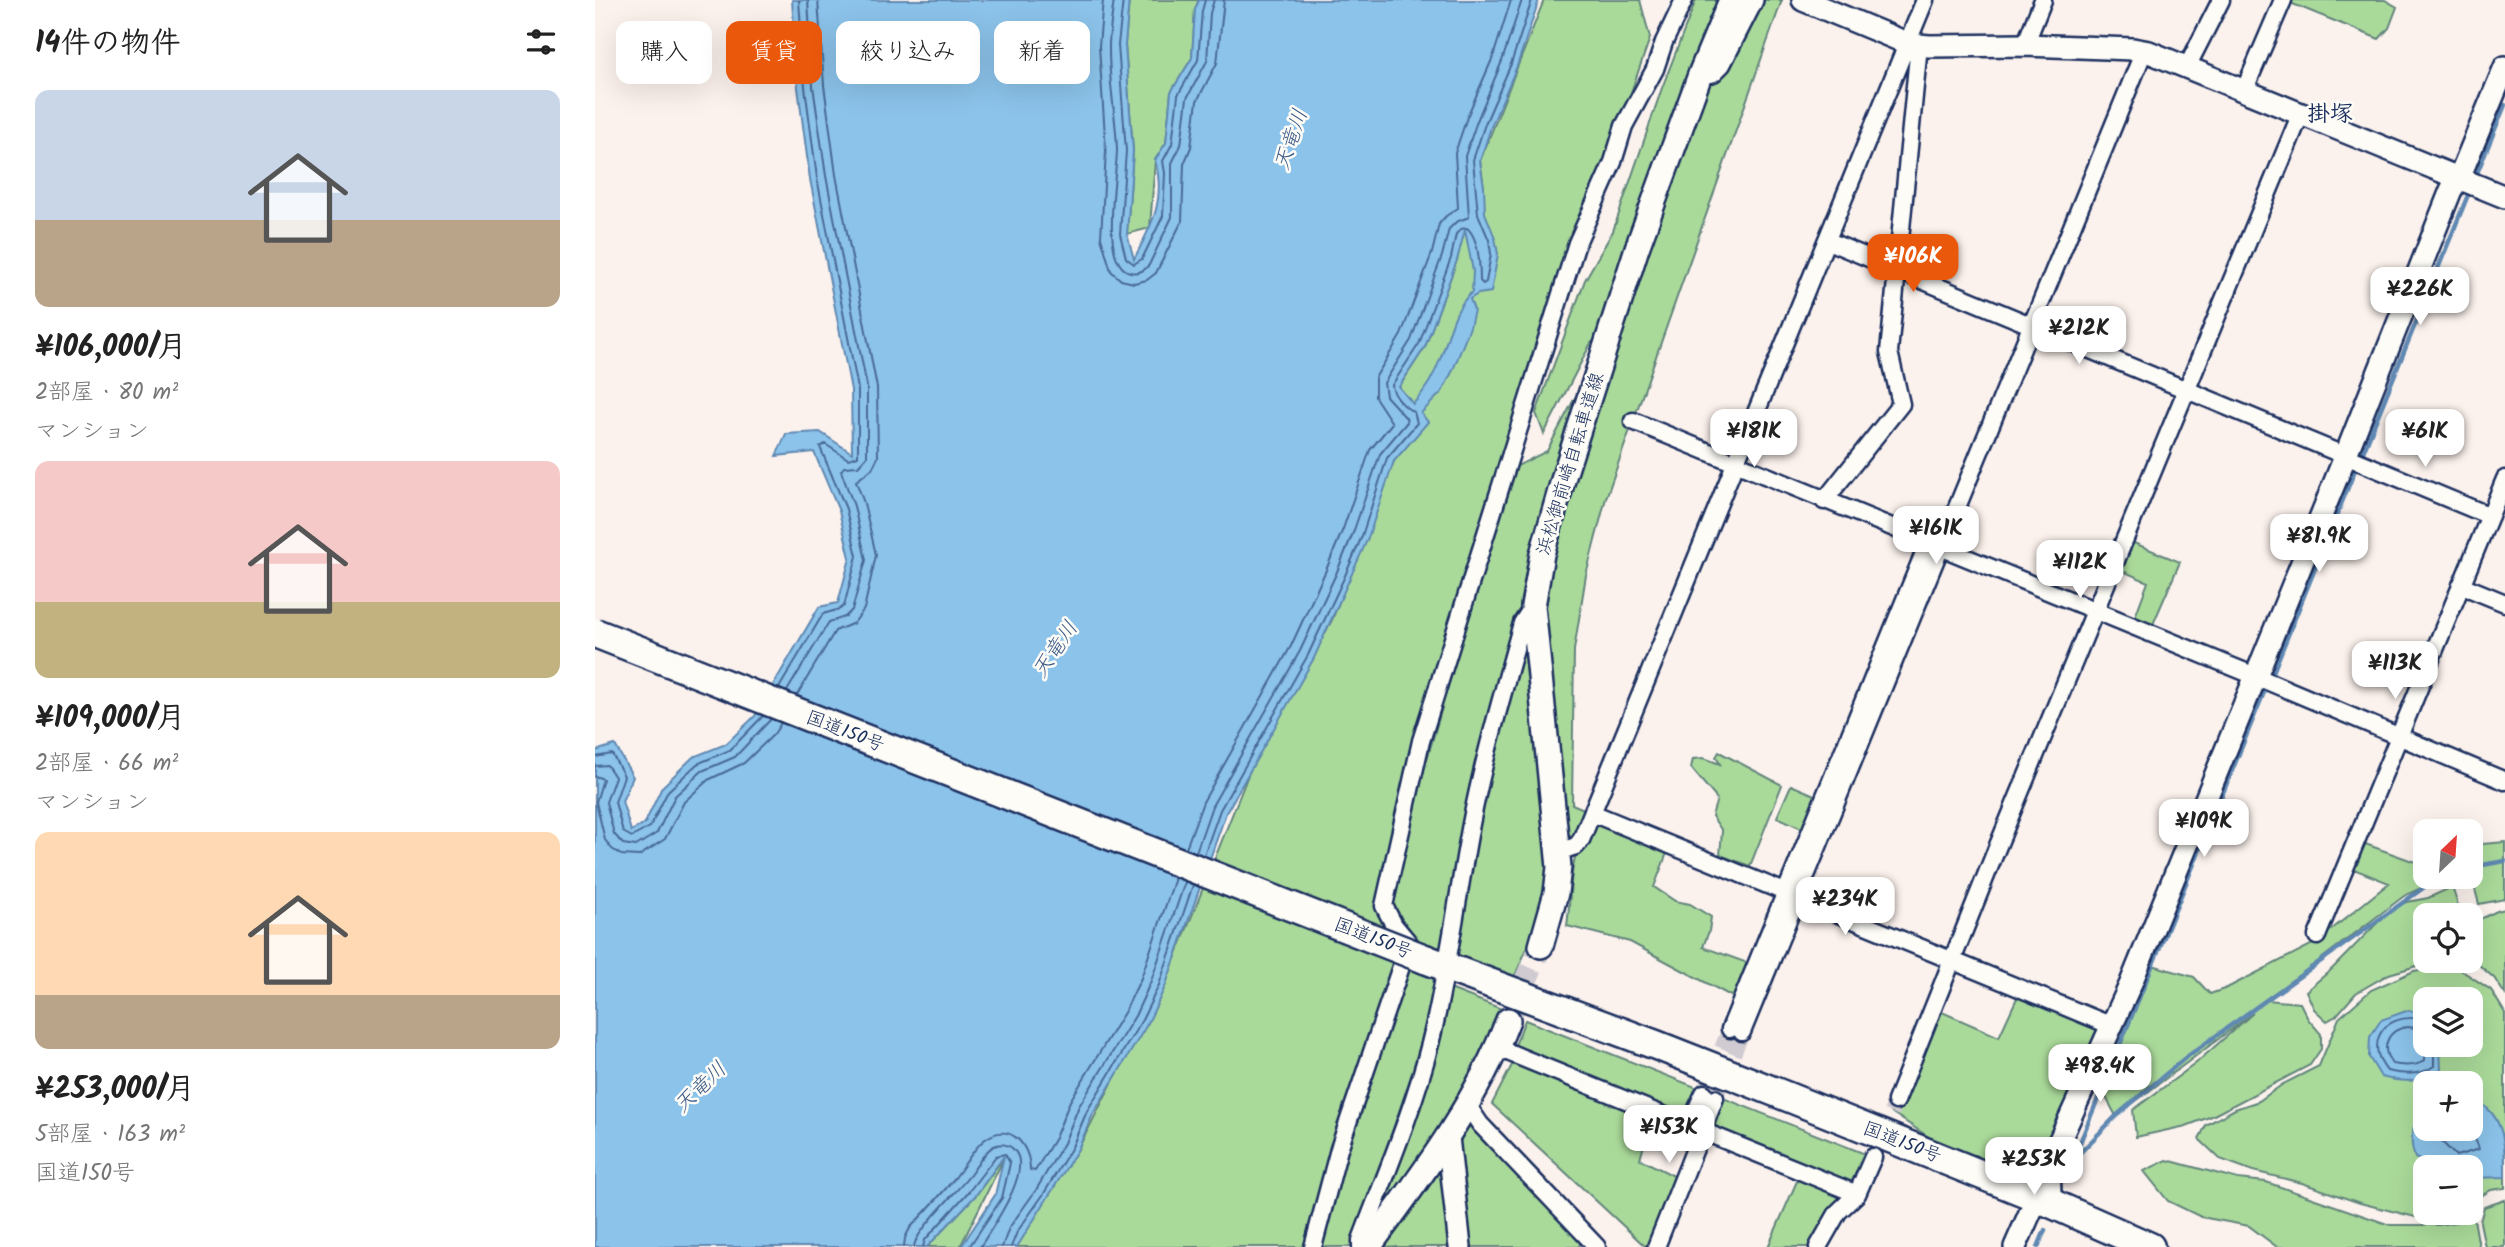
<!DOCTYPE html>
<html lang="ja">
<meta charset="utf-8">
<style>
body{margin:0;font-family:Kalam,"Klee One",sans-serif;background:#f2f2f2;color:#222;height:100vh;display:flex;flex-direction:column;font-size:26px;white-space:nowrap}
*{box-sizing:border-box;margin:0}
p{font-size:23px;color:#767676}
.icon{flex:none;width:38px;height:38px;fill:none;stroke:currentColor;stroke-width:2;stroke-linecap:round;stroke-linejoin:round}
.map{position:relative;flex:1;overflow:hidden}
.sheet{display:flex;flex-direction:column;background:#fff;width:595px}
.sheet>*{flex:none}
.banner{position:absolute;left:21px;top:21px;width:665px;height:63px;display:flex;gap:14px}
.needle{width:46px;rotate:25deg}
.fabs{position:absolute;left:1818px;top:819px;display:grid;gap:14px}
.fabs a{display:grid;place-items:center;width:70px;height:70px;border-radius:14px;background:#fff;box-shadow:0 7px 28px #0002;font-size:35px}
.price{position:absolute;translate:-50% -60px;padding:0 16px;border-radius:14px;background:#fff;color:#222;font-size:23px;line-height:46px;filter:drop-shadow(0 2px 4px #0008)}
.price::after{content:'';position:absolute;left:50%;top:42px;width:21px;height:16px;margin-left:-10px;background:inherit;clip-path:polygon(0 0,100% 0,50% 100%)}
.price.active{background:#ea580c;color:#fff}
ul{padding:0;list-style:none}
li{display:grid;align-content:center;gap:14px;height:371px;padding:0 35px}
li span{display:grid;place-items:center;height:217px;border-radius:14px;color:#555}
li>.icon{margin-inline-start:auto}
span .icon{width:126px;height:126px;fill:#fffc;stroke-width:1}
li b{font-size:30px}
h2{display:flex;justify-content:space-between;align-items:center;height:84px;padding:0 35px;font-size:30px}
.chip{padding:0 24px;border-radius:14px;background:#fff;box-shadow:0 7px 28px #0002;font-size:24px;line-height:63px}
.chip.active{background:#ea580c;color:#fff}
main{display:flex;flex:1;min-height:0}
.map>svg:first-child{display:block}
.green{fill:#aada9a;stroke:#62847c;stroke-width:2;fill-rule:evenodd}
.water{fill:#8cc3ea;stroke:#5f88b2;stroke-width:2;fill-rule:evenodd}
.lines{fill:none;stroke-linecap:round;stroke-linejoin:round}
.shore{stroke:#486a96;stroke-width:2}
.stream{stroke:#5f88b2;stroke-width:4.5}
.minor-tunnel{stroke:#cfcbd0;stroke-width:16;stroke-dasharray:16 8;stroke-linecap:butt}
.secondary-tunnel{stroke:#cfcbd0;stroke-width:23;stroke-dasharray:23 11;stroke-linecap:butt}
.minor-casing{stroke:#1b2f5e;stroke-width:21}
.tertiary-casing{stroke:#1b2f5e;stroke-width:26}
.secondary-casing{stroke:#1b2f5e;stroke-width:28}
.trunk-casing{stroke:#1b2f5e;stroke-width:33}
.minor{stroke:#fdfcf7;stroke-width:16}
.tertiary{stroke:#fdfcf7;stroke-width:21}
.secondary{stroke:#fdfcf7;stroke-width:23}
.trunk{stroke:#fdfcf7;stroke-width:28}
.trunk-bridge-casing{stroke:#1b2f5e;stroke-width:33;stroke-linecap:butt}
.trunk-bridge{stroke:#fdfcf7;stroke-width:28}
.labels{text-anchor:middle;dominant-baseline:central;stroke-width:5;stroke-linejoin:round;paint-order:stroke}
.street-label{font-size:19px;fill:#1b2f5e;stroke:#fdfcf7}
.water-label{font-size:21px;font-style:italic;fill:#3d5b88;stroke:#fdfcf7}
.quarter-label{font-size:23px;font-weight:bold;fill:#1b2f5e;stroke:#fdfcf7}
</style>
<main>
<section class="sheet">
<h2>14件の物件<svg class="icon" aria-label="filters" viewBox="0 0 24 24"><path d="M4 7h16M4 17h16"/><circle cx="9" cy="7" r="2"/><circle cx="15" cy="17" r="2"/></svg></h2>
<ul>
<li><span style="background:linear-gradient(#c9d6e8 60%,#b9a48a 0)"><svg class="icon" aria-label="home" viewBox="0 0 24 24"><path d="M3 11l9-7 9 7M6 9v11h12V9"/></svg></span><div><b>¥106,000/月</b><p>2部屋 · 80 m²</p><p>マンション</p></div></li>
<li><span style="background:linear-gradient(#f6c9c9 65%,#c2b280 0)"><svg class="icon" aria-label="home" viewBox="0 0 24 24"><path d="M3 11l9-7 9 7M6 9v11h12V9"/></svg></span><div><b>¥109,000/月</b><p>2部屋 · 66 m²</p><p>マンション</p></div></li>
<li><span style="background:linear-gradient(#ffd9b3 75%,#b9a48a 0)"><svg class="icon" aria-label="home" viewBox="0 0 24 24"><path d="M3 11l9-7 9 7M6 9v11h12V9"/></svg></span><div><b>¥253,000/月</b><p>5部屋 · 163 m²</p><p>国道150号</p></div></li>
</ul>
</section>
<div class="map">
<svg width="1910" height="1247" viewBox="0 0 1910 1247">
<rect width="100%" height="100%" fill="#fcf2ed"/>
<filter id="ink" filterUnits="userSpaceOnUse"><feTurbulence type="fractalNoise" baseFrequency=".0143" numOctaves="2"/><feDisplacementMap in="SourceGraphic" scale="14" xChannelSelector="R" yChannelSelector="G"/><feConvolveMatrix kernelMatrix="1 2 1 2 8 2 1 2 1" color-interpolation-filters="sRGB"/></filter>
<g filter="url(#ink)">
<path class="green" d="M 534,0 L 604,0 L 600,9 L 597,58 L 576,92 L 571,143 L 560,160 L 555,228 L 532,234 L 538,151 L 530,44 Z
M 949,0 L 1045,0 L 1055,38 L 975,266 L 823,755 L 804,856 L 916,469 L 952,451 L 996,367 L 956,495 L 875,797 L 847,957 L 808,965 L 843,981 L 816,1076 L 758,1247 L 419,1247 L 483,1149 L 577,966 L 655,770 L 737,620 L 799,461 L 832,422 L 804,387 L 830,347 L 862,260 L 869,228 L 889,187 L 885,161 Z
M 1101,0 L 1187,0 L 1011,498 L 991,575 L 979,650 L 977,804 L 1075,845 L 1059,887 L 1080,901 L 1095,904 L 1116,917 L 1114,931 L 1108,947 L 1161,966 L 1147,1002 L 1035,942 L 972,926 C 976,897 974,866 986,840 L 968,832 L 947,631 L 951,610 L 950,588 L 1008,336 L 996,343 L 949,434 L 941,413 L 990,280 L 1018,231 L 1067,88 Z
M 1688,0 L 1790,0 L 1802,7 L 1794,28 L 1784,39 Z
M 1534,541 L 1585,562 L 1556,629 L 1538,622 L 1553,582 L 1523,569 Z
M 932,633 L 957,853 L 950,908 L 918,980 L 861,960 L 885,813 Z
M 1124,752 L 1187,785 L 1155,866 L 1125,855 L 1127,831 L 1117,816 L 1122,799 L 1096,768 L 1098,759 L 1109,758 L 1125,764 L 1121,757 Z
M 1196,785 L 1229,799 L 1215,832 L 1182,817 Z
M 1762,841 L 1820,862 L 1830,857 L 1830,877 L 1849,877 L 1809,896 L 1672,1000 L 1705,1003 L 1713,1019 L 1726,1034 L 1726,1049 L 1715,1065 L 1617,1116 L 1591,1126 L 1541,1137 L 1538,1110 L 1600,1064 L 1658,1013 L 1521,1116 L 1506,1088 L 1557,965 L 1599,977 L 1615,994 L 1632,988 L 1720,943 L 1794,883 L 1751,866 Z
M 1910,842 L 1910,899 L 1884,904 L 1876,875 L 1876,845 Z
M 1857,887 L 1864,908 L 1863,915 L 1830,915 L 1830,961 L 1839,961 L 1794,974 L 1761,993 L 1741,1016 L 1732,1021 L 1719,1009 L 1711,991 L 1737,969 L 1787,918 L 1807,903 L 1833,898 Z
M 1910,909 L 1910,994 L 1899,978 L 1876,958 L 1877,923 L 1902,911 Z
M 1858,965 L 1896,990 L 1910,1013 L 1910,1188 L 1896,1190 L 1876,1202 L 1876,1167 L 1830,1167 L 1830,1213 L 1852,1213 L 1832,1220 L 1765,1203 L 1707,1183 L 1658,1171 L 1625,1159 L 1604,1139 L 1611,1125 L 1640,1109 L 1664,1101 L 1688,1084 L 1724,1066 L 1744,1018 L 1776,990 L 1819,971 ZM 1830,999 L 1876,999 L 1876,1045 L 1830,1045 ZM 1830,1083 L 1876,1083 L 1876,1129 L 1830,1129 Z
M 855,989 L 912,1011 L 874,1087 L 778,1228 L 828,1095 Z
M 1426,989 L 1512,1024 L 1453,1149 L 1434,1167 L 1412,1174 L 1352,1149 L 1296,1112 L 1311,1089 L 1338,1008 L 1404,1037 Z
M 930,1020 L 1278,1157 L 1221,1247 L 1173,1247 L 1206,1172 L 919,1048 Z
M 918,1063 L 1057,1118 L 1045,1159 L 1081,1177 L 1051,1247 L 897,1104 Z
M 876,1111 L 988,1233 L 984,1247 L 865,1247 L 854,1146 Z
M 411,1154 L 365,1247 L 332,1247 L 381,1195 Z
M 1572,1160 L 1643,1179 L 1671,1182 L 1795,1225 L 1844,1225 L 1879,1219 L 1884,1247 L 1682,1247 L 1654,1226 L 1606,1217 L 1573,1201 L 1549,1171 Z
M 851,1165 L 860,1247 L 784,1247 L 837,1172 Z
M 1910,1200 L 1910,1247 L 1890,1247 L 1885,1222 L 1889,1207 Z"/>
<path class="water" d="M 197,0 L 534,0 L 530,45 L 538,151 L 532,234 L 539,259 C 557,224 571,201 560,160 L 571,143 L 576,92 L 597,58 L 600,9 L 604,0 L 944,0 L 922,66 L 896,127 L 885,161 L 889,187 L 890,213 L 900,238 L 903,254 L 896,292 L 883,294 L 875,299 L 879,310 L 875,327 L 858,370 L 847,392 L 826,413 L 833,422 L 799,461 L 773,538 L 719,658 L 631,813 L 570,987 L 553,1023 L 498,1114 L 483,1149 L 422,1247 L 366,1247 L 400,1195 L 409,1156 L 381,1195 L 332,1247 L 0,1247 L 0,751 L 20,745 L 38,777 L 27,801 L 36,831 L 50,823 L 67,787 L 98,757 L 131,744 L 160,716 L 224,607 L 243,603 L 255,558 L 244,511 L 219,452 L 181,456 L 191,434 L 225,432 L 257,453 L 256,390 L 215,179 L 203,88 ZM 870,230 L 878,271 L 877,292 C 858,309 855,334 846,357 C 840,374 830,391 818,404 L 804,387 L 830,347 L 862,260 Z
M 1814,1010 L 1830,1015 L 1830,1045 L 1845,1045 L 1846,1070 C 1824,1083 1811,1083 1786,1077 L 1774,1057 L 1775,1037 L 1786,1020 Z
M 1876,1097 C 1910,1114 1910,1141 1910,1177 L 1876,1178 L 1876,1167 L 1841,1167 L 1820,1158 C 1813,1136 1817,1128 1830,1109 L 1830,1129 L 1876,1129 Z"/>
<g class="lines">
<path class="shore" d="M 508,0 L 504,46 L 511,151 L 506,237 L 516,271 L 526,280 L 539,283 L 552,280 L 561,273 L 587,221 L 589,164 L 596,147 L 602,101 L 622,63 L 629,0
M 519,0 C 517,14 515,29 514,43 C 513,79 521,114 522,150 C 522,174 504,264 535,272 C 543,274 549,271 554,265 L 577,217 L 577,163 L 586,145 L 592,98 L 612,61 L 615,13 L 619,0
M 528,0 L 523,45 L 531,151 L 525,234 L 531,258 L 539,264 L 547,259 L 568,216 L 570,173 L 568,161 L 577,144 L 583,95 L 603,60 L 607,11 L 610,0
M 184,688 L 228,614 L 245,609 L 249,606 L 262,556 L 251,509 L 225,447 L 230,444 L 253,459 L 263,456 L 263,389 L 222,178 L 210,87 L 204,0
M 192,691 L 234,622 L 250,617 L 257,610 L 271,560 L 259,506 L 246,471 L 249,467 L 263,466 L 272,456 L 272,387 L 231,176 L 218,86 L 213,0
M 202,695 L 240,631 L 259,623 L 269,609 L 281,555 L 269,503 L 261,481 L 277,469 L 283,457 L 282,388 L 241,175 L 229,85 L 223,0
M 0,757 L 17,754 L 29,776 L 20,802 L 28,832 L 37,837 L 55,827 L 73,791 L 102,764 L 135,750 L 168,716
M 0,766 L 12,765 L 20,777 L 11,802 L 19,834 L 28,844 L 41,846 L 62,833 L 80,796 L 107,771 L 140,757 L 176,719
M 0,776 L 8,779 L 1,802 L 10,840 L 17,849 L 26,855 L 44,856 L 70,839 L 89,802 L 113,780 L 149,763 L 179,734 L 186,723
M 591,848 L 608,802 L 696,646 L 731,570 L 748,529 L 775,450 L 797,423 L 780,397 L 780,378 L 806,335 L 837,253 L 844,224 L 851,216 L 863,208 L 860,153 L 872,117 L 898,57 L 916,0
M 601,852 L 617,806 L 705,651 L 741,574 L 758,533 L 785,454 L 812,422 L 811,418 L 791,396 L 789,383 L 816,340 L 847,256 L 854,229 L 861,222 L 874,217 L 870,156 L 882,121 L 907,61 L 927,0
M 609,855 L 625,810 L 713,655 L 749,578 L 767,536 L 792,458 L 822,423 L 819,412 C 810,408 798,396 797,385 L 824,344 L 856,258 L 861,234 L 866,229 L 872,228 C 884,238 885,267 885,281 L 888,284 L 891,282 L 896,254 L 894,240 L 883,214 L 878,160 L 890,124 L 916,64 L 937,0
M 1830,1021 C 1825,1021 1819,1017 1814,1018 C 1782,1020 1773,1048 1792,1071 C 1808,1075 1825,1076 1839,1066 L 1839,1045
M 1830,1030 C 1825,1030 1819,1027 1813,1027 C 1792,1029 1785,1048 1797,1064 C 1808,1066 1822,1067 1830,1060 L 1830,1042
M 1848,1129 L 1844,1139 L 1861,1156 L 1884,1149 L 1876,1128
M 309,1247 L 310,1238 L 315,1228 C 330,1212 345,1196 359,1179 C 369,1167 377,1150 389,1140 C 415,1120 435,1145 435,1170 L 440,1171 L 460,1138 L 475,1101 L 530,1011 L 546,978 L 580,878
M 319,1247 C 320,1231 363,1191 375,1175 C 382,1166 389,1151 399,1146 C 406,1143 414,1144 419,1150 C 439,1170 396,1229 385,1247
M 328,1247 L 330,1240 L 375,1190 L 401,1156 L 410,1154 L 415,1163 L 407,1198 L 374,1247
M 407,1247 L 414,1228 L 441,1190 L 469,1143 L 484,1106 L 540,1016 L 556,981 L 590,882
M 416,1247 L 422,1232 L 448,1195 L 477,1147 L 492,1111 L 547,1020 L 564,985 L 598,885"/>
<path class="stream" d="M 1880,178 L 1910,105
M 1766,457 L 1875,190
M 1676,677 L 1762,465
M 1876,867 L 1910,861
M 1481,1157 L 1521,1116 L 1590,1058 L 1831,886 L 1849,877
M 1475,1167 L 1672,685
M 1443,1247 L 1450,1230"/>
<path class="minor-tunnel" d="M 1109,1093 L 1135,1029
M 1120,1098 L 1147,1032
M 1278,1157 L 1301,1101"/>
<path class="secondary-tunnel" d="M 913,1020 L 946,946"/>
<defs>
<path id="minor" d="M 1430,45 L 1448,0
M 1592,67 L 1626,0
M 1649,91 L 1688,0
M 1233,241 L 1895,516
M 1038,421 L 1660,676 L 1910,781
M 1229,501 L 1306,404 L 1294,352 L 1324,45
M 1866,585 L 1910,603
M 997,813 L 1517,1026
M 963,852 L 981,846 L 986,840 L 1330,0
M 1722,936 L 1910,479
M 1135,1029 L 1333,543
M 1147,1032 L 1549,51
M 903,1048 L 1262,1194
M 1301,1101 L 1402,848 L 1706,113
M 873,1106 L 885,1124 L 1002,1247
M 1094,1126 L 1109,1093
M 718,1247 L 744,1149 L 814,943 L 799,925 L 789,906 L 826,741 L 982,243 L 1018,162 L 1029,126 L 1060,69 L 1069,42 L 1089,0
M 766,1247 L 766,1240 C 790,1176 818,1111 835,1044 C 853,972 862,898 876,824 C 889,756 909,690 927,623 L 938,606
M 1061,1247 L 1120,1098
M 1223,1247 L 1243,1212 L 1262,1194 L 1278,1157"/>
<path id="tertiary" d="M 1208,0 L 1314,44 L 1334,46 L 1430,45 L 1538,49 L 1554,52 L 1910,197
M 1105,74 L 1117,71 L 1125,63 L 1157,0
M 853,1137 L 865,1247
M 1407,1183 L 1428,1179 L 1454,1164
M 1461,1206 L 1455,1194 L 1454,1164 L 1536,983 L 1750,457 L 1856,190 L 1864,178 L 1910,67
M 1420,1247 L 1442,1197"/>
<path id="secondary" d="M 946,946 L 961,893 L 964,867 L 938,606 L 947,554 L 970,473 L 1042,248 L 1106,72 L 1136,0
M 774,1247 C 827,1175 881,1104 913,1020"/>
<path id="trunk" d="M 830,959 L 1061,1045 L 1193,1097 L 1442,1197 L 1555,1247"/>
</defs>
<use href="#minor" class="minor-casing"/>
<use href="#tertiary" class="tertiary-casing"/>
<use href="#secondary" class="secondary-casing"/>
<use href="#trunk" class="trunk-casing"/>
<use href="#minor" class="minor"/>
<use href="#tertiary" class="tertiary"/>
<use href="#secondary" class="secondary"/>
<use href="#trunk" class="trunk"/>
<defs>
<path id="trunk-bridge" d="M 0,633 L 830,959"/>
</defs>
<use href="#trunk-bridge" class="trunk-bridge-casing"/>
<use href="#trunk-bridge" class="trunk-bridge"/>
</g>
</g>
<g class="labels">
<g class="street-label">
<text transform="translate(976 464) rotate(-73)">浜松御前崎自転車道線</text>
<text transform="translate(250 732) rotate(21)">国道150号</text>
<text transform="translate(778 939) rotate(21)">国道150号</text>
<text transform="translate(1307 1143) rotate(21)">国道150号</text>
</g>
<g class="water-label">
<text transform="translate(697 140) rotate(-71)">天竜川</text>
<text transform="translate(461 650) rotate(-56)">天竜川</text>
<text transform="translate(106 1088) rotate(-44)">天竜川</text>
</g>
<g class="quarter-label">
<text x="1735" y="115">掛塚</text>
</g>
</g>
</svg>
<div class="fabs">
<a><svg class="needle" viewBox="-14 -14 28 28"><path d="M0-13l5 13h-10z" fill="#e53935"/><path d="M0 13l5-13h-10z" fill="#767676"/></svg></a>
<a><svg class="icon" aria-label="locate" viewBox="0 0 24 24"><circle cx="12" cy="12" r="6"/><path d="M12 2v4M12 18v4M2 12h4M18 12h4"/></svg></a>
<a><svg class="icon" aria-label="layers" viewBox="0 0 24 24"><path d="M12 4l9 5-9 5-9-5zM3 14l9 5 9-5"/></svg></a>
<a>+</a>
<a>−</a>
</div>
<b class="price active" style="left:1318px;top:294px">¥106K</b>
<b class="price" style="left:1825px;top:327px">¥226K</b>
<b class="price" style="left:1484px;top:366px">¥212K</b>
<b class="price" style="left:1159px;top:469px">¥181K</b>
<b class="price" style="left:1830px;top:469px">¥61K</b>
<b class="price" style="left:1341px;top:566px">¥161K</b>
<b class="price" style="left:1724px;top:574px">¥81.9K</b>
<b class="price" style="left:1485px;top:600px">¥112K</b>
<b class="price" style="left:1800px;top:701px">¥113K</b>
<b class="price" style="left:1609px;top:859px">¥109K</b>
<b class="price" style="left:1250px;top:937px">¥234K</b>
<b class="price" style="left:1505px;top:1104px">¥98.4K</b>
<b class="price" style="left:1074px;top:1165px">¥153K</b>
<b class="price" style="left:1439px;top:1197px">¥253K</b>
<div class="banner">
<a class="chip">購入</a>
<a class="chip active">賃貸</a>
<a class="chip">絞り込み</a>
<a class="chip">新着</a>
</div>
</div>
</main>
